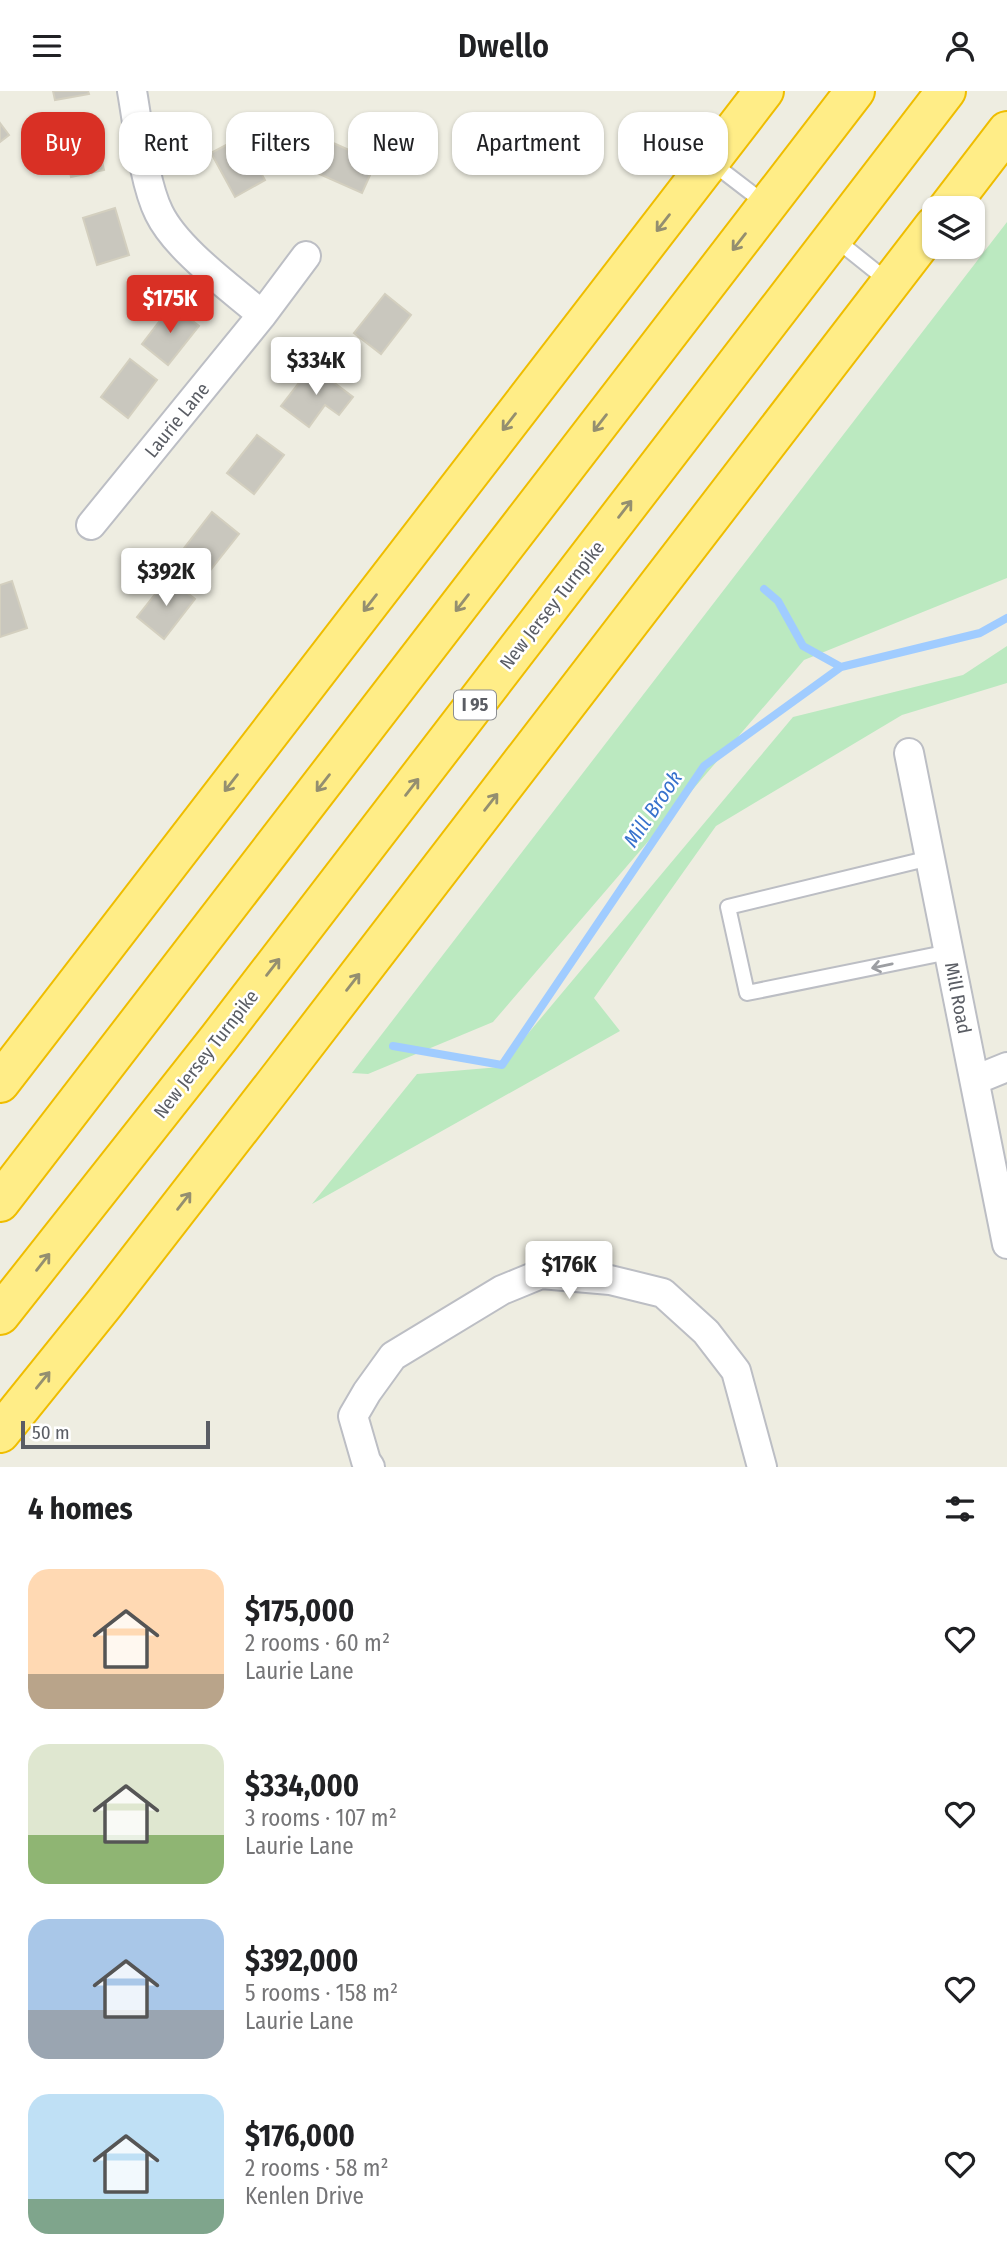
<!DOCTYPE html>
<meta charset="utf-8">
<style>
body{margin:0;font-family:"Fira Sans Condensed",sans-serif;background:#f2f2f2;color:#202124;height:100vh;display:flex;flex-direction:column;font-size:26px;white-space:nowrap}
*{box-sizing:border-box;margin:0}
p{font-size:23px;color:#757577}
.icon{flex:none;width:38px;height:38px;fill:none;stroke:currentColor;stroke-width:2;stroke-linecap:round;stroke-linejoin:round}
.map{position:relative;height:1376px;overflow:hidden}
.drawer{display:flex;flex-direction:column;background:#fff;flex:1}
.drawer>*{flex:none}
.top-card{position:absolute;left:21px;top:21px;width:966px;height:63px;display:flex;gap:14px}
.buttons{position:absolute;left:922px;top:105px;display:grid;gap:14px}
.buttons a{display:grid;place-items:center;width:63px;height:63px;border-radius:14px;background:#fff;box-shadow:0 2px 5px #0004;font-size:35px}
.scale{position:absolute;left:21px;bottom:18px;width:189px;box-sizing:border-box;padding-left:7px;border:4px solid #5a5d64;border-top:0;font-size:19px;line-height:24px;white-space:nowrap;color:#5a5d64;-webkit-text-stroke:5px #fff;paint-order:stroke}
.price{position:absolute;translate:-50% -60px;padding:0 16px;border-radius:7px;background:#fff;color:#222;font-size:23px;line-height:46px;filter:drop-shadow(0 2px 4px #0008)}
.price::after{content:'';position:absolute;left:50%;top:42px;width:21px;height:16px;margin-left:-10px;background:inherit;clip-path:polygon(0 0,100% 0,50% 100%)}
.price.on{background:#d93025;color:#fff}
ul{padding:0;list-style:none}
li{display:flex;align-items:center;gap:21px;height:175px;padding:0 28px}
li span{display:grid;place-items:center;flex:none;width:196px;height:140px;border-radius:21px;color:#555}
li>.icon{margin-inline-start:auto}
span .icon{width:84px;height:84px;fill:#fffc;stroke-width:1}
li b{font-size:30px}
h2{display:flex;justify-content:space-between;align-items:center;height:84px;padding:0 28px;font-size:30px}
.tag{padding:0 24px;border-radius:21px;background:#fff;box-shadow:0 2px 5px #0004;font-size:24px;line-height:63px}
.tag.on{background:#d93025;color:#fff}
header{display:flex;justify-content:space-between;align-items:center;height:91px;padding:0 28px;background:#fff;font-size:32px;font-weight:600}
.map>svg:first-child{display:block}
.green{fill:#bbe9c0}
.lines{fill:none;stroke-linecap:round;stroke-linejoin:round}
.stream{stroke:#a0ccff;stroke-width:8}
.building{fill:#c9c7be;stroke:#d3cfbf;stroke-width:2}
.lane-casing{stroke:#bcbec4;stroke-width:18}
.street-casing{stroke:#bcbec4;stroke-width:32}
.highway-casing{stroke:#efbd00;stroke-width:42}
.lane{stroke:#fff;stroke-width:14}
.street{stroke:#fff;stroke-width:28}
.highway{stroke:#ffed87;stroke-width:38}
.oneway{stroke:#948f70}
.oneway2{stroke:#9c9ea2}
.labels{text-anchor:middle;dominant-baseline:central;stroke-width:5;stroke-linejoin:round;paint-order:stroke}
.shield{fill:#fff;stroke:#8c8e92;stroke-width:2}
.shield-label{font-size:18px;font-weight:bold;fill:#5a5d64}
.street-label{font-size:19px;fill:#5a5d64;stroke:#fff}
.water-label{font-size:21px;font-style:italic;fill:#3872cd;stroke:#fff}
</style>
<header><svg class="icon" aria-label="menu" viewBox="0 0 24 24"><path d="M4 6h16M4 12h16M4 18h16"/></svg>Dwello<svg class="icon" aria-label="person" viewBox="0 0 24 24"><circle cx="12" cy="8" r="4"/><path d="M4 21q1-7 8-7t8 7"/></svg></header>
<div class="map">
<svg width="1007" height="1376" viewBox="0 0 1007 1376">
<rect width="100%" height="100%" fill="#eeede1"/>
<path class="green" d="M 1007,131 L 1007,487 L 804,569 L 493,931 L 368,983 L 352,982 Z
M 1007,555 L 1007,592 L 902,624 L 716,735 L 594,907 L 620,940 L 312,1113 L 417,983 L 500,976 L 793,626 L 963,584 Z"/>
<g class="lines">
<path class="stream" d="M 764,498 L 778,510 L 803,555 L 841,576
M 393,955 L 502,974 L 704,675 L 841,576 L 980,542 L 1007,527"/>
</g>
<path class="building" d="M 53,0 L 88,0 L 89,3 L 55,9 Z
M 94,31 L 104,79 L 71,86 L 61,38 Z
M 0,32 L 9,44 L 0,51 Z
M 241,46 L 265,89 L 235,106 L 211,62 Z
M 331,51 L 376,71 L 362,102 L 317,82 Z
M 115,117 L 129,164 L 97,174 L 83,127 Z
M 385,203 L 411,224 L 381,263 L 354,242 Z
M 172,214 L 199,235 L 168,274 L 142,253 Z
M 130,268 L 157,289 L 128,327 L 101,306 Z
M 312,275 L 353,306 L 339,324 L 325,314 L 309,336 L 281,315 Z
M 257,344 L 284,364 L 254,403 L 227,382 Z
M 212,421 L 239,443 L 208,482 L 181,461 Z
M 168,487 L 195,508 L 164,548 L 137,526 Z
M 12,490 L 27,537 L 0,546 L 0,494 Z"/>
<g class="lines">
<defs>
<path id="lane" d="M 711,71 L 767,114
M 834,147 L 889,191
M 930,767 L 728,816 L 747,902 L 949,861"/>
<path id="street" d="M 132,0 C 138,34 144,92 159,122 C 177,159 231,197 262,224
M 91,434 L 262,224 L 306,165
M 909,662 L 1007,1153
M 975,989 L 1007,976
M 370,1376 L 366,1370 L 353,1325 L 367,1301 L 393,1265 L 502,1199 L 541,1183 L 610,1189 L 663,1202 L 706,1241 L 736,1280 L 762,1376"/>
<path id="highway" d="M 948,117 L 1007,40
M 0,992 L 764,0
M 0,1111 L 855,0
M 0,1224 L 218,948 L 946,0
M 0,1342 L 104,1213 L 277,990 L 934,135"/>
</defs>
<use href="#lane" class="lane-casing"/>
<use href="#street" class="street-casing"/>
<use href="#highway" class="highway-casing"/>
<use href="#lane" class="lane"/>
<use href="#street" class="street"/>
<use href="#highway" class="highway"/>
</g>
<defs><path id="oneway-shaft" d="M-6 0H5M1.5-3L5.5 0L1.5 3" fill="none" stroke-width="1.6" stroke-linecap="round" stroke-linejoin="round" transform="scale(1.75)"/></defs>
<g class="oneway">
<use href="#oneway-shaft" transform="translate(663 132) rotate(128)"/>
<use href="#oneway-shaft" transform="translate(739 151) rotate(128)"/>
<use href="#oneway-shaft" transform="translate(509 331) rotate(128)"/>
<use href="#oneway-shaft" transform="translate(600 332) rotate(128)"/>
<use href="#oneway-shaft" transform="translate(625 418) rotate(-52)"/>
<use href="#oneway-shaft" transform="translate(370 512) rotate(128)"/>
<use href="#oneway-shaft" transform="translate(462 512) rotate(128)"/>
<use href="#oneway-shaft" transform="translate(231 692) rotate(128)"/>
<use href="#oneway-shaft" transform="translate(323 692) rotate(128)"/>
<use href="#oneway-shaft" transform="translate(412 696) rotate(-52)"/>
<use href="#oneway-shaft" transform="translate(491 711) rotate(-52)"/>
<use href="#oneway-shaft" transform="translate(273 876) rotate(-52)"/>
<use href="#oneway-shaft" transform="translate(353 891) rotate(-52)"/>
<use href="#oneway-shaft" transform="translate(184 1110) rotate(-52)"/>
<use href="#oneway-shaft" transform="translate(43 1171) rotate(-52)"/>
<use href="#oneway-shaft" transform="translate(43 1289) rotate(-51)"/>
</g>
<use class="oneway2" href="#oneway-shaft" transform="translate(882 875) rotate(168)"/>
<g class="labels">
<rect class="shield" x="454" y="599.5" width="42" height="29" rx="5"/>
<g class="shield-label">
<text x="475" y="614">I 95</text>
</g>
<g class="street-label">
<text transform="translate(177 329) rotate(-51)">Laurie Lane</text>
<text transform="translate(552 514) rotate(-52)">New Jersey Turnpike</text>
<text transform="translate(958 907) rotate(79)">Mill Road</text>
<text transform="translate(206 963) rotate(-52)">New Jersey Turnpike</text>
</g>
<g class="water-label">
<text transform="translate(653 718) rotate(-56)">Mill Brook</text>
</g>
</g>
</svg>
<div class="buttons">
<a><svg class="icon" aria-label="layers" viewBox="0 0 24 24"><path d="M12 4l9 5-9 5-9-5zM3 14l9 5 9-5"/></svg></a>
</div>
<div class="scale">50 m</div>
<b class="price on" style="left:170px;top:244px">$175K</b>
<b class="price" style="left:316px;top:306px">$334K</b>
<b class="price" style="left:166px;top:517px">$392K</b>
<b class="price" style="left:569px;top:1210px">$176K</b>
<div class="top-card">
<a class="tag on">Buy</a>
<a class="tag">Rent</a>
<a class="tag">Filters</a>
<a class="tag">New</a>
<a class="tag">Apartment</a>
<a class="tag">House</a>
</div>
</div>
<section class="drawer">
<h2>4 homes<svg class="icon" aria-label="filters" viewBox="0 0 24 24"><path d="M4 7h16M4 17h16"/><circle cx="9" cy="7" r="2"/><circle cx="15" cy="17" r="2"/></svg></h2>
<ul>
<li><span style="background:linear-gradient(#ffd9b3 75%,#b9a48a 0)"><svg class="icon" aria-label="home" viewBox="0 0 24 24"><path d="M3 11l9-7 9 7M6 9v11h12V9"/></svg></span><div><b>$175,000</b><p>2 rooms · 60 m²</p><p>Laurie Lane</p></div><svg class="icon" aria-label="heart" viewBox="0 0 24 24"><path d="M12 20l-8-8c-3-5 5-10 8-4 3-6 11-1 8 4z"/></svg></li>
<li><span style="background:linear-gradient(#dfe7d0 65%,#8fb573 0)"><svg class="icon" aria-label="home" viewBox="0 0 24 24"><path d="M3 11l9-7 9 7M6 9v11h12V9"/></svg></span><div><b>$334,000</b><p>3 rooms · 107 m²</p><p>Laurie Lane</p></div><svg class="icon" aria-label="heart" viewBox="0 0 24 24"><path d="M12 20l-8-8c-3-5 5-10 8-4 3-6 11-1 8 4z"/></svg></li>
<li><span style="background:linear-gradient(#a9c7e8 65%,#9aa5b1 0)"><svg class="icon" aria-label="home" viewBox="0 0 24 24"><path d="M3 11l9-7 9 7M6 9v11h12V9"/></svg></span><div><b>$392,000</b><p>5 rooms · 158 m²</p><p>Laurie Lane</p></div><svg class="icon" aria-label="heart" viewBox="0 0 24 24"><path d="M12 20l-8-8c-3-5 5-10 8-4 3-6 11-1 8 4z"/></svg></li>
<li><span style="background:linear-gradient(#bfe0f5 75%,#7fa58c 0)"><svg class="icon" aria-label="home" viewBox="0 0 24 24"><path d="M3 11l9-7 9 7M6 9v11h12V9"/></svg></span><div><b>$176,000</b><p>2 rooms · 58 m²</p><p>Kenlen Drive</p></div><svg class="icon" aria-label="heart" viewBox="0 0 24 24"><path d="M12 20l-8-8c-3-5 5-10 8-4 3-6 11-1 8 4z"/></svg></li>
</ul>
</section>
